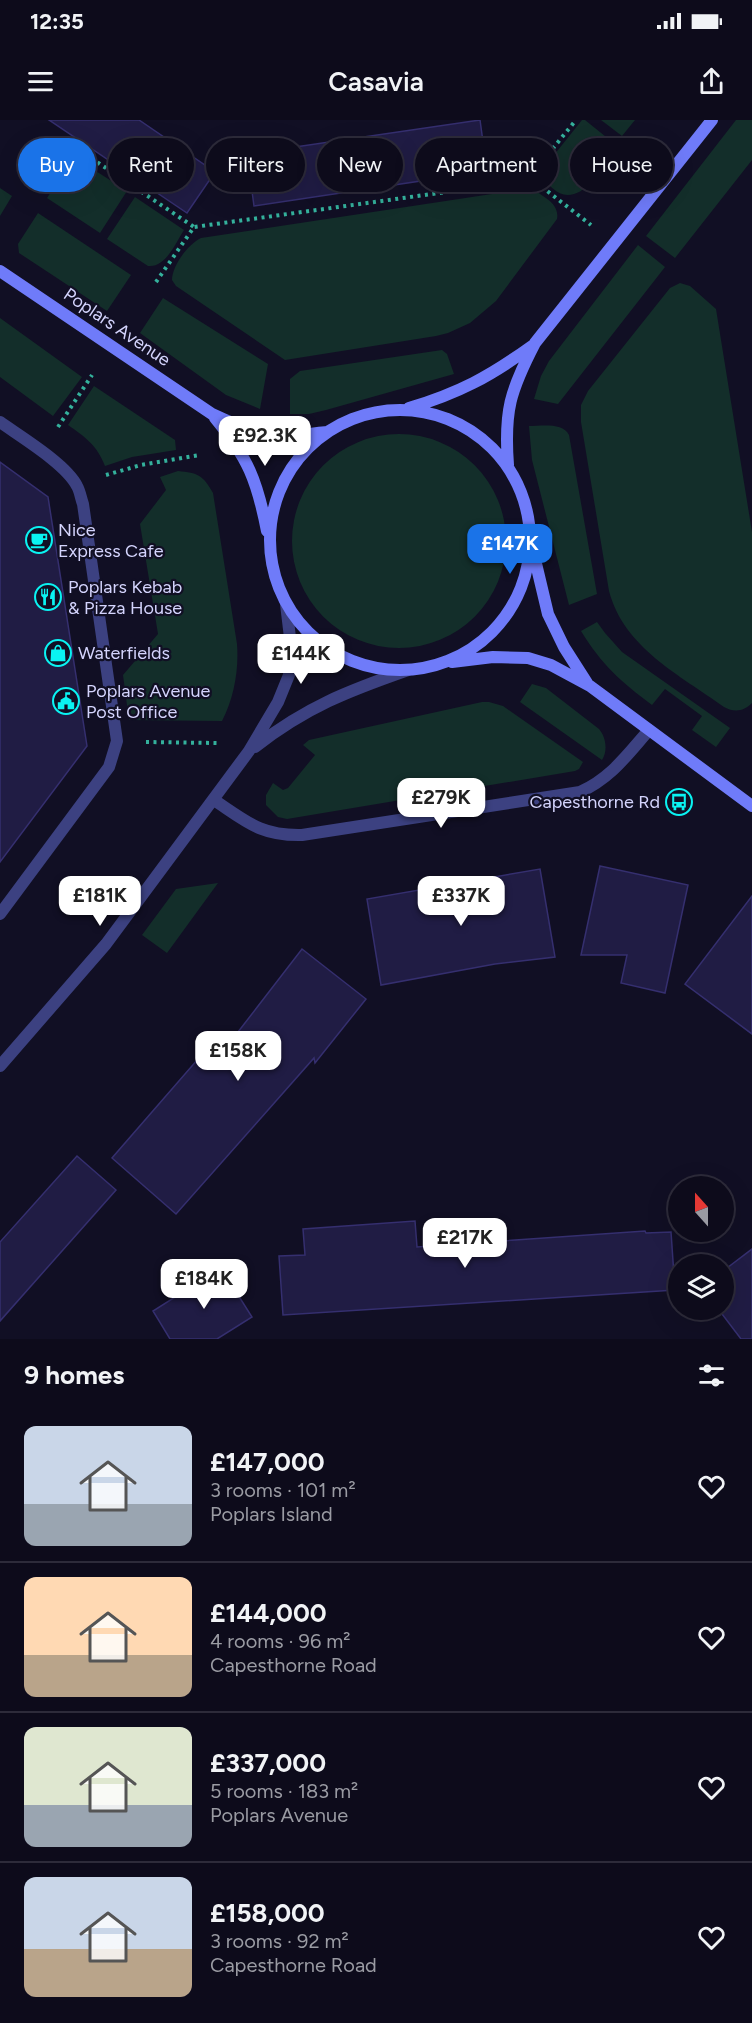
<!DOCTYPE html>
<meta charset="utf-8">
<style>
body{margin:0;font-family:Figtree,sans-serif;background:#161424;color:#f1f3f6;height:100vh;display:flex;flex-direction:column;font-size:22px;white-space:nowrap}
*{box-sizing:border-box;margin:0}
p{font-size:20px;color:#9a9ba3}
.icon{flex:none;width:33px;height:33px;fill:none;stroke:currentColor;stroke-width:2;stroke-linecap:round;stroke-linejoin:round}
.map{position:relative;height:1219px;overflow:hidden}
.sheet{display:flex;flex-direction:column;background:#0d0b1b;flex:1}
.sheet>*{flex:none}
.hud{position:absolute;left:18px;top:18px;width:717px;height:54px;display:flex;gap:12px}
.needle{width:39px;rotate:339deg}
.tools{position:absolute;left:668px;top:1056px;display:grid;gap:12px}
.tools a{display:grid;place-items:center;width:66px;height:66px;border-radius:50%;background:#0d0b1b;box-shadow:0 6px 24px #0002,0 0 0 2px #2d2b3a;font-size:30px}
.price{position:absolute;translate:-50% -51px;padding:0 14px;border-radius:12px;background:#fff;color:#222;font-size:20px;line-height:39px;filter:drop-shadow(0 2px 3px #0008)}
.price::after{content:'';position:absolute;left:50%;top:36px;width:18px;height:14px;margin-left:-9px;background:inherit;clip-path:polygon(0 0,100% 0,50% 100%)}
.price.on{background:#1a73e8;color:#fff}
ul{padding:0;list-style:none}
li{display:flex;align-items:center;gap:18px;height:150px;padding:0 24px}
li+li{border-top:2px solid #2d2b3a}
li span{display:grid;place-items:center;flex:none;width:168px;height:120px;border-radius:12px;color:#555}
li>.icon{margin-inline-start:auto}
span .icon{width:72px;height:72px;fill:#fffc;stroke-width:1}
li b{font-size:26px}
h2{display:flex;justify-content:space-between;align-items:center;height:72px;padding:0 24px;font-size:26px}
.tag{padding:0 21px;border-radius:27px;background:#0d0b1b;box-shadow:0 6px 24px #0002,0 0 0 2px #2d2b3a;font-size:21px;line-height:54px}
.tag.on{background:#1a73e8;color:#fff}
.status{display:flex;justify-content:space-between;align-items:center;height:42px;padding:0 30px;background:#0d0b1b;direction:ltr}
.status svg{height:16px;fill:currentColor}
header{display:flex;justify-content:space-between;align-items:center;height:78px;padding:0 24px;background:#0d0b1b;font-size:27px;font-weight:600}
.map>svg:first-child{display:block}
.green{fill:#132e2a}
.building{fill:#201c44;stroke:#352f6f;stroke-width:1.5}
.lines{fill:none;stroke-linecap:round;stroke-linejoin:round}
.path{stroke:#34b19c;stroke-width:4;stroke-dasharray:3 4.5;stroke-linecap:butt}
.lane{stroke:#3c4181;stroke-width:12}
.street{stroke:#3c4181;stroke-width:12}
.secondary{stroke:#6f7bf9;stroke-width:12}
.labels{text-anchor:middle;dominant-baseline:central;stroke-width:4.5;stroke-linejoin:round;paint-order:stroke}
.street-label{font-size:18px;fill:#d4d4fd;stroke:#110f24}
.poi-label{font-size:18px;fill:#d4d4fd;stroke:#110f24;text-anchor:start}
</style>
<div class="status"><b>12:35</b><svg viewBox="0 0 49 12"><path d="M0 12V9h3v3zM5 12V6h3v6zM10 12V3h3v9zM15 12V0h3v12zM26 1h20v11H26zM47 4h2v5h-2z"/></svg></div>
<header><svg class="icon" aria-label="menu" viewBox="0 0 24 24"><path d="M4 6h16M4 12h16M4 18h16"/></svg>Casavia<svg class="icon" aria-label="share" viewBox="0 0 24 24"><path d="M12 15V3M7 8l5-5 5 5M5 13v7h14v-7"/></svg></header>
<div class="map">
<svg width="752" height="1219" viewBox="0 0 752 1219">
<rect width="100%" height="100%" fill="#110f24"/>
<path class="green" d="M 582,0 L 585,0 L 616,25 L 581,71 C 561,82 553,68 538,55 Z
M 601,0 L 635,0 L 622,16 Z
M 736,0 L 752,0 L 752,40 L 675,138 L 646,116 Z
M 74,37 L 127,71 L 100,113 L 47,78 Z
M 0,68 L 12,76 L 0,96 Z
M 531,68 C 542,76 560,83 557,99 L 496,181 L 470,203 L 448,213 L 436,216 L 285,240 L 176,166 L 172,160 C 172,146 188,124 201,118 Z
M 135,77 L 184,110 C 176,122 166,148 148,146 L 107,119 Z
M 38,93 L 131,155 L 107,191 L 19,133 L 18,124 Z
M 638,125 L 665,147 L 558,284 L 534,279 L 541,256 L 549,241 Z
M 680,163 L 690,166 L 716,189 L 752,412 L 752,583 C 744,591 735,593 724,587 C 680,555 624,528 609,471 L 581,302 L 581,285 L 588,271 L 670,168 Z
M 163,178 L 268,244 L 260,289 L 226,275 L 140,213 Z
M 0,198 L 82,257 L 53,296 L 0,257 Z
M 442,230 L 447,234 L 454,254 L 326,290 L 309,294 L 290,294 L 290,259 L 300,251 Z
M 94,266 L 175,320 L 176,330 L 132,337 L 105,346 C 97,325 85,317 68,305 Z
M 529,306 C 541,306 563,302 569,315 L 597,474 L 569,485 L 532,340 Z
M292 421a107 107 0 1 1 214 0a107 107 0 1 1-214 0Z
M 178,351 C 198,353 203,355 213,373 L 237,524 C 239,550 234,578 222,601 L 129,600 L 123,555 L 158,514 L 140,404 L 166,370 L 160,357 Z
M 597,502 L 605,513 L 622,532 L 730,608 L 716,627 L 692,610 L 702,596 L 665,569 L 652,585 C 620,561 602,545 581,511 Z
M 532,564 L 546,568 L 599,609 C 606,617 608,631 602,640 L 520,582 Z
M 482,582 L 489,582 L 503,586 L 583,642 L 579,649 L 575,651 L 287,699 L 278,697 L 266,685 L 266,675 L 273,663 L 283,670 L 288,668 L 315,635 L 303,625 L 309,620 Z
M 218,763 L 167,833 L 142,815 L 176,769 Z"/>
<path class="building" d="M 49,0 L 139,0 L 215,52 L 187,93 Z
M 480,0 L 487,51 L 254,86 L 247,34 Z
M 0,342 L 48,377 L 87,626 L 0,742 Z
M 600,746 L 688,765 L 665,873 L 621,863 L 627,835 L 581,835 Z
M 540,749 L 555,837 L 495,844 L 381,865 L 367,779 Z
M 752,776 L 752,914 L 685,864 Z
M 302,829 L 366,879 L 315,943 L 314,938 L 176,1094 L 112,1038 L 218,916 L 228,925 Z
M 77,1036 L 116,1070 L 0,1201 L 0,1122 Z
M 415,1101 L 417,1127 L 645,1111 L 646,1113 L 671,1112 L 675,1170 L 283,1195 L 279,1136 L 305,1135 L 303,1109 Z
M 752,1129 L 752,1219 L 741,1219 L 719,1190 L 723,1190 L 723,1151 Z
M 221,1148 L 252,1197 L 217,1219 L 170,1219 L 153,1191 Z"/>
<g class="lines">
<path class="path" d="M 85,34 L 194,107
M 533,60 L 537,48 L 576,0
M 156,162 L 194,107 L 533,60 L 591,105
M 58,307 L 92,255
M 106,355 L 141,345 L 200,335
M 146,622 L 217,623"/>
<path class="lane" d="M 0,302 C 21,317 66,344 77,366 C 80,371 81,379 83,384 L 117,621 L 109,647 L 0,794"/>
<path class="street" d="M 255,627 C 306,587 348,571 408,550
M 214,680 C 247,702 261,716 302,715 L 580,672 C 611,658 627,635 649,610
M 0,946 L 106,824 L 249,631 L 278,582 L 289,555 L 291,526 L 286,484"/>
<path class="secondary" d="M 0,151 L 212,294 C 229,302 247,310 265,314 C 285,318 307,314 327,312
M 409,288 C 459,273 489,257 532,226
M270 420a130 130 0 1 1 260 0a130 130 0 1 1-260 0Z
M 215,298 C 248,338 257,360 267,411
M 508,345 C 504,291 510,271 535,223 L 712,0
M 533,431 L 548,494 L 564,527 L 587,563
M 452,542 L 493,537 L 528,538 L 551,545 L 590,566 L 752,686"/>
</g>
<defs>
<symbol id="cafe-ring" viewBox="-11 -11 22 22"><circle r="9.5" fill="#110f24" stroke="#0af3f2" stroke-width="1.5"/><path d="M-5.5-4.5H6V0H3Q3 3.5 0 3.5H-2.5Q-5.5 3.5-5.5 0ZM3-3.2v2h1.7v-2ZM-6 4.5H4V6H-6Z" fill="#0af3f2"/></symbol>
<symbol id="restaurant-ring" viewBox="-11 -11 22 22"><circle r="9.5" fill="#110f24" stroke="#0af3f2" stroke-width="1.5"/><path d="M-5-6h1v4h1v-4h1v4h1v-4h1v5L-1.5 .5V6h-2V.5L-5-1ZM5-6V6H3V1.5H1.5Q1.5-4 5-6Z" fill="#0af3f2"/></symbol>
<symbol id="shop-ring" viewBox="-11 -11 22 22"><circle r="9.5" fill="#110f24" stroke="#0af3f2" stroke-width="1.5"/><path d="M-5-2.5h2.3a2.7 3.5 0 0 1 5.4 0H5L5.5 6h-11ZM-1.5-2.5h3a1.5 2.3 0 0 0-3 0Z" fill="#0af3f2"/></symbol>
<symbol id="civic-ring" viewBox="-11 -11 22 22"><circle r="9.5" fill="#110f24" stroke="#0af3f2" stroke-width="1.5"/><path d="M-.6-6.5H3V-4.5H.6V-3L4-1V1h2V6H-6V1h2V-1L-.6-3ZM-1.2 2.5V6h2.4V2.5Z" fill="#0af3f2"/></symbol>
<symbol id="bus-ring" viewBox="-11 -11 22 22"><circle r="9.5" fill="#110f24" stroke="#0af3f2" stroke-width="1.5"/><path d="M-5-6H5V4H4V6H2V4H-2V6H-4V4H-5ZM-3.5-4V0h7V-4ZM-3.5 1.2v1.5H-2V1.2ZM2 1.2v1.5H3.5V1.2Z" fill="#0af3f2"/></symbol>
</defs>
<g fill-rule="evenodd">
<use href="#cafe-ring" x="24" y="405" width="30" height="30"/>
<use href="#restaurant-ring" x="33" y="462" width="30" height="30"/>
<use href="#shop-ring" x="43" y="518" width="30" height="30"/>
<use href="#civic-ring" x="51" y="566" width="30" height="30"/>
<use href="#bus-ring" x="664" y="667" width="30" height="30"/>
</g>
<g class="labels">
<g class="street-label">
<text transform="translate(117 207) rotate(34)">Poplars Avenue</text>
</g>
<g class="poi-label">
<text x="58" y="410">Nice<tspan x="58" dy="21">Express Cafe</tspan></text>
<text x="68" y="467">Poplars Kebab<tspan x="68" dy="21">&amp; Pizza House</tspan></text>
<text x="78" y="533">Waterfields</text>
<text x="86" y="571">Poplars Avenue<tspan x="86" dy="21">Post Office</tspan></text>
<text x="660" y="682" text-anchor="end">Capesthorne Rd</text>
</g>
</g>
</svg>
<div class="tools">
<a><svg class="needle" viewBox="-14 -14 28 28"><path d="M0-13l5 13h-10z" fill="#e53935"/><path d="M0 13l5-13h-10z" fill="#9a9ba3"/></svg></a>
<a><svg class="icon" aria-label="layers" viewBox="0 0 24 24"><path d="M12 4l9 5-9 5-9-5zM3 14l9 5 9-5"/></svg></a>
</div>
<b class="price" style="left:265px;top:347px">£92.3K</b>
<b class="price on" style="left:510px;top:455px">£147K</b>
<b class="price" style="left:301px;top:565px">£144K</b>
<b class="price" style="left:441px;top:709px">£279K</b>
<b class="price" style="left:100px;top:807px">£181K</b>
<b class="price" style="left:461px;top:807px">£337K</b>
<b class="price" style="left:238px;top:962px">£158K</b>
<b class="price" style="left:465px;top:1149px">£217K</b>
<b class="price" style="left:204px;top:1190px">£184K</b>
<div class="hud">
<a class="tag on">Buy</a>
<a class="tag">Rent</a>
<a class="tag">Filters</a>
<a class="tag">New</a>
<a class="tag">Apartment</a>
<a class="tag">House</a>
</div>
</div>
<section class="sheet">
<h2>9 homes<svg class="icon" aria-label="filters" viewBox="0 0 24 24"><path d="M4 7h16M4 17h16"/><circle cx="9" cy="7" r="2"/><circle cx="15" cy="17" r="2"/></svg></h2>
<ul>
<li><span style="background:linear-gradient(#c9d6e8 65%,#9aa5b1 0)"><svg class="icon" aria-label="home" viewBox="0 0 24 24"><path d="M3 11l9-7 9 7M6 9v11h12V9"/></svg></span><div><b>£147,000</b><p>3 rooms · 101 m²</p><p>Poplars Island</p></div><svg class="icon" aria-label="heart" viewBox="0 0 24 24"><path d="M12 20l-8-8c-3-5 5-10 8-4 3-6 11-1 8 4z"/></svg></li>
<li><span style="background:linear-gradient(#ffd9b3 65%,#b9a48a 0)"><svg class="icon" aria-label="home" viewBox="0 0 24 24"><path d="M3 11l9-7 9 7M6 9v11h12V9"/></svg></span><div><b>£144,000</b><p>4 rooms · 96 m²</p><p>Capesthorne Road</p></div><svg class="icon" aria-label="heart" viewBox="0 0 24 24"><path d="M12 20l-8-8c-3-5 5-10 8-4 3-6 11-1 8 4z"/></svg></li>
<li><span style="background:linear-gradient(#dfe7d0 65%,#9aa5b1 0)"><svg class="icon" aria-label="home" viewBox="0 0 24 24"><path d="M3 11l9-7 9 7M6 9v11h12V9"/></svg></span><div><b>£337,000</b><p>5 rooms · 183 m²</p><p>Poplars Avenue</p></div><svg class="icon" aria-label="heart" viewBox="0 0 24 24"><path d="M12 20l-8-8c-3-5 5-10 8-4 3-6 11-1 8 4z"/></svg></li>
<li><span style="background:linear-gradient(#c9d6e8 60%,#b9a48a 0)"><svg class="icon" aria-label="home" viewBox="0 0 24 24"><path d="M3 11l9-7 9 7M6 9v11h12V9"/></svg></span><div><b>£158,000</b><p>3 rooms · 92 m²</p><p>Capesthorne Road</p></div><svg class="icon" aria-label="heart" viewBox="0 0 24 24"><path d="M12 20l-8-8c-3-5 5-10 8-4 3-6 11-1 8 4z"/></svg></li>
</ul>
</section>
